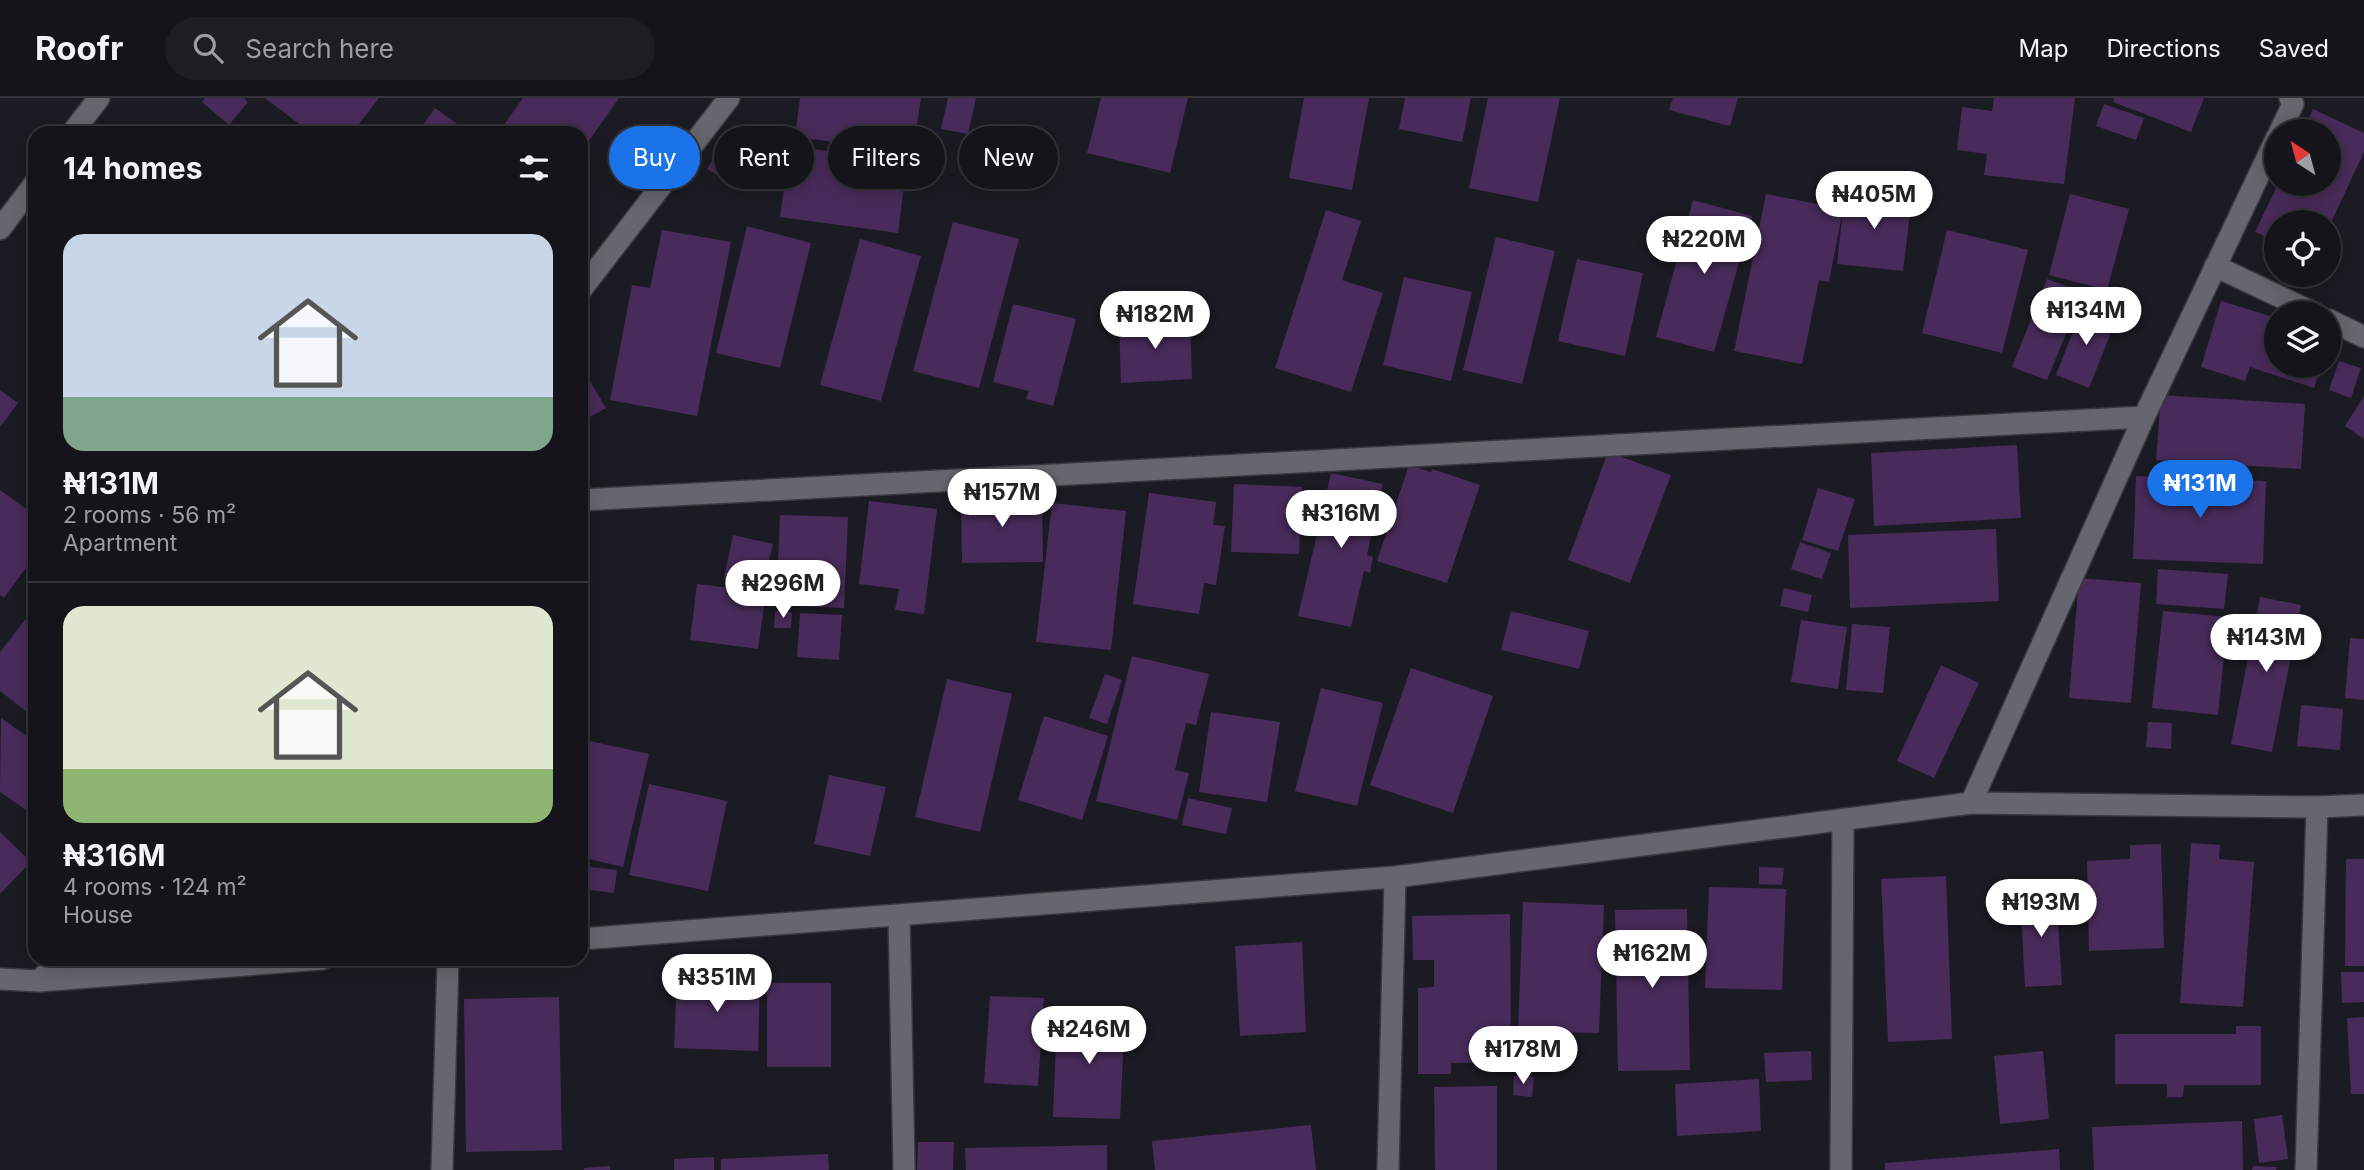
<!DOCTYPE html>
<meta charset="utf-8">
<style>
body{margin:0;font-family:Inter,sans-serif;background:#1d1d23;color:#f1f3f6;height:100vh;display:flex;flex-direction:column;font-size:26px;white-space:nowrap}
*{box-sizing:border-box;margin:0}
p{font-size:23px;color:#9d9ea2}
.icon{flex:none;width:38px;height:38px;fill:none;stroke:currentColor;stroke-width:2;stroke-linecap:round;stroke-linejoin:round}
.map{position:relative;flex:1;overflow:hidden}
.side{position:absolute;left:28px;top:28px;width:560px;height:840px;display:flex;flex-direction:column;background:#14141a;border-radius:21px;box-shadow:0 4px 18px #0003,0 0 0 2px #333339}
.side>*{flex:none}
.guide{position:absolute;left:609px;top:28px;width:665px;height:63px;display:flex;gap:14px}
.needle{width:46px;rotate:324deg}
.buttons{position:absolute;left:2264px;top:21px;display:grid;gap:14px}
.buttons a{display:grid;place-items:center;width:77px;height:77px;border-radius:50%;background:#14141a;box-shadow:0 4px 18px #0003,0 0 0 2px #333339;font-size:35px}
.price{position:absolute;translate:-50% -60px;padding:0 16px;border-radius:24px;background:#fff;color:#222;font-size:23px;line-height:46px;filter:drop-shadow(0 2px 4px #0008)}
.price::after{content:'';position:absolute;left:50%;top:42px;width:21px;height:16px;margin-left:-10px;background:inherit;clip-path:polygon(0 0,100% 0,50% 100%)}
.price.current{background:#1a73e8;color:#fff}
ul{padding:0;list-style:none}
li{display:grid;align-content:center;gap:14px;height:371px;padding:0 35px}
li+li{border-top:2px solid #333339}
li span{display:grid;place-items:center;height:217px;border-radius:21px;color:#555}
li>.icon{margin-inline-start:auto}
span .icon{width:126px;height:126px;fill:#fffc;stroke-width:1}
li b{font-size:30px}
h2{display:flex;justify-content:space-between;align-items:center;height:84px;padding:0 35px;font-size:30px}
.chip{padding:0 24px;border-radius:32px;background:#14141a;box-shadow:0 4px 18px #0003,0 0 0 2px #333339;font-size:24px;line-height:63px}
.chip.current{background:#1a73e8;color:#fff}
header{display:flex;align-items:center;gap:42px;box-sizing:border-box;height:98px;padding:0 35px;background:#14141a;border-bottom:2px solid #333339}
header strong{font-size:33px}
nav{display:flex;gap:38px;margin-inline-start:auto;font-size:24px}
.search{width:490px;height:63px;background:#1d1d23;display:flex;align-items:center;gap:18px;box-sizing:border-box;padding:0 24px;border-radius:38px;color:#9d9ea2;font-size:26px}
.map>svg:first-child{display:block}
.building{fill:#482b5a}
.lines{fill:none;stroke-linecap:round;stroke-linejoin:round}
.street-casing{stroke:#38383e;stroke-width:24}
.street{stroke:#66666f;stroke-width:21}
</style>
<header>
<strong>Roofr</strong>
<div class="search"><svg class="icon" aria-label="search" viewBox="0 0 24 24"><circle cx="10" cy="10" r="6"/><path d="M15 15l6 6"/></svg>Search here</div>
<nav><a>Map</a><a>Directions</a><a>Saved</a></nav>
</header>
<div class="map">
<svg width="2364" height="1072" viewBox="0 0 2364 1072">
<rect width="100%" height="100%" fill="#1b1b23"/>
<path class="building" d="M 205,0 L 244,0 L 248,4 L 229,27 L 202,4 Z
M 265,0 L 379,0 L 352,35 L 311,35 Z
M 523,0 L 619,0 L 581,54 L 581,35 L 498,35 Z
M 800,0 L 921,0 L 913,54 L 795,39 Z
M 948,0 L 976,0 L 968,36 L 941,31 Z
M 1101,0 L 1188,0 L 1170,75 L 1087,55 Z
M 1304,0 L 1369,0 L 1352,92 L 1289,80 Z
M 1405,0 L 1471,0 L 1462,44 L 1399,31 Z
M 1488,0 L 1560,0 L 1538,104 L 1469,90 Z
M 1673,0 L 1738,0 L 1730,28 L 1669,12 Z
M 1994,0 L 2075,0 L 2064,86 L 1984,77 L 1987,56 L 1957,52 L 1962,9 L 1992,13 Z
M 2114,0 L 2204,0 L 2191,34 L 2113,4 Z
M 2104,6 L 2144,20 L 2136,42 L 2096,28 Z
M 435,10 L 470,35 L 417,35 Z
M 2313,11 L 2364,35 L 2364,54 L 2329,129 L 2329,124 L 2277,124 L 2277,144 L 2255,134 L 2278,86 L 2329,86 L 2329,33 L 2303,33 Z
M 790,48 L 907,64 L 898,135 L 780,119 Z
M 717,54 L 735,64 L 725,81 L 707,71 Z
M 1845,94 L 1912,100 L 1903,173 L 1837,166 Z
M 1766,96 L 1843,111 L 1829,184 L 1819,182 L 1802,266 L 1734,253 Z
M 2070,96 L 2129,111 L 2107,192 L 2049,177 Z
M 1693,102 L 1752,118 L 1714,254 L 1656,239 Z
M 1326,112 L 1361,123 L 1342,182 L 1383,195 L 1351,294 L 1275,270 Z
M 953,124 L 1019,141 L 979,290 L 913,273 Z
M 747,128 L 811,145 L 780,270 L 716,255 Z
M 662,132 L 731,144 L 697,318 L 610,302 L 632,187 L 650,190 Z
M 1947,132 L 2028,152 L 2002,255 L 1922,235 Z
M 1496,139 L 1555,153 L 1522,286 L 1463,272 Z
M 860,141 L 921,158 L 881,303 L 820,287 Z
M 1577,161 L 1643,175 L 1625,258 L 1558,243 Z
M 1404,179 L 1472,194 L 1451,283 L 1383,267 Z
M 2047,181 L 2083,194 L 2047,282 L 2012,269 Z
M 2221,203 L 2277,220 L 2277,268 L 2321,268 L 2314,290 L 2250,269 L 2245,283 L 2201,269 Z
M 1013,206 L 1076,221 L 1053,308 L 1026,301 L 1029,293 L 993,284 Z
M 2083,208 L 2116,222 L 2089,290 L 2056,277 Z
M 1190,221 L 1192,281 L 1121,285 L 1119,224 Z
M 2339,263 L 2361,270 L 2351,300 L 2329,292 Z
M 581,268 L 606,310 L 581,324 Z
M 0,292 L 18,305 L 0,329 Z
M 2161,297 L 2305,306 L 2301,371 L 2156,362 Z
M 2364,298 L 2364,341 L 2345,328 Z
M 2017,347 L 2021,420 L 1874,428 L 1871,355 Z
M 1608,354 L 1671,377 L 1630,485 L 1568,462 Z
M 1409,367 L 1431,374 L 1432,371 L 1480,387 L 1447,485 L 1377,463 Z
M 1331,375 L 1383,386 L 1367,457 L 1373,459 L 1370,475 L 1364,473 L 1351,529 L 1298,518 Z
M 2136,378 L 2266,383 L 2263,466 L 2133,461 Z
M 1234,386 L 1302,389 L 1299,456 L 1231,454 Z
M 1818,390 L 1855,401 L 1838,453 L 1802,442 Z
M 0,392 L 35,417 L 35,457 L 4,500 L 0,497 Z
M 1149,395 L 1216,404 L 1213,427 L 1225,428 L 1216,487 L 1204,485 L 1199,516 L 1133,506 Z
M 1042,397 L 1043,464 L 962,465 L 961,398 Z
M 869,403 L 937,411 L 924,516 L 895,512 L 899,491 L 859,486 Z
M 1052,405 L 1126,413 L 1111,552 L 1036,544 Z
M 780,417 L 848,419 L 844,510 L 776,507 Z
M 1996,431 L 1999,503 L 1850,510 L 1848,437 Z
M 733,437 L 773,446 L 763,488 L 724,480 Z
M 1800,444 L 1831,455 L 1822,481 L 1791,471 Z
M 2158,471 L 2228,476 L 2224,511 L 2156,506 Z
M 2079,480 L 2141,485 L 2131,605 L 2069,600 Z
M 697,486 L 766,494 L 758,551 L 690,542 Z
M 1784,490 L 1812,497 L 1808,514 L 1780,508 Z
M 2260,499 L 2301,507 L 2272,654 L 2231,646 Z
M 775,513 L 792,514 L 791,530 L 774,530 Z
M 1511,513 L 1589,533 L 1579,571 L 1501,552 Z
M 2163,513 L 2228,519 L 2218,617 L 2152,610 Z
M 800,515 L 842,517 L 839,562 L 797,559 Z
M 28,518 L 35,523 L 35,620 L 0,593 L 0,554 Z
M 1801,522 L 1847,529 L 1838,591 L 1791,584 Z
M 1852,526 L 1890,529 L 1883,595 L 1846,592 Z
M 2350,540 L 2364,541 L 2364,602 L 2345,600 Z
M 1132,558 L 1209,576 L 1196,627 L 1186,625 L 1175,672 L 1189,675 L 1177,722 L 1096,703 Z
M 1941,567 L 1979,585 L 1934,680 L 1897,663 Z
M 1411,570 L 1493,598 L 1453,715 L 1370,687 Z
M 1105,576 L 1122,582 L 1107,626 L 1089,620 Z
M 947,581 L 1012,596 L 980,734 L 915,719 Z
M 1321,590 L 1383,605 L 1357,708 L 1295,693 Z
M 2301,607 L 2343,611 L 2340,652 L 2297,648 Z
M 1211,614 L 1280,624 L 1267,704 L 1199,694 Z
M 1044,618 L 1108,638 L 1082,722 L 1018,702 Z
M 1,620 L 35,644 L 35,718 L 0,694 Z
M 2148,624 L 2172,625 L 2171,651 L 2146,649 Z
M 581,641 L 649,656 L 623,769 L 581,759 Z
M 829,677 L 886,689 L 870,758 L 814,746 Z
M 649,686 L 727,703 L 708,793 L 629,777 Z
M 1188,700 L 1232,710 L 1226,736 L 1182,727 Z
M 0,734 L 31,764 L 0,796 Z
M 2191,745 L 2220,747 L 2219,761 L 2254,764 L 2243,909 L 2180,905 Z
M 2161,746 L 2164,850 L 2089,853 L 2087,763 L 2130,761 L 2130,747 Z
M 2346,761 L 2364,761 L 2364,868 L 2345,868 Z
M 581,768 L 617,772 L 614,795 L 581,791 Z
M 1759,769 L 1784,770 L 1782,787 L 1759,786 Z
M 1946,778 L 1952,941 L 1888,944 L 1881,781 Z
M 1709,789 L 1786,791 L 1782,892 L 1705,890 Z
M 2056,792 L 2062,887 L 2025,889 L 2020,794 Z
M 1523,804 L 1604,807 L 1599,935 L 1518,933 Z
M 1687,811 L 1690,972 L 1618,973 L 1615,812 Z
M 1510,816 L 1511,965 L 1451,965 L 1451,976 L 1418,976 L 1418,890 L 1434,889 L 1434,862 L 1413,862 L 1412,818 Z
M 1302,844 L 1306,934 L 1240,938 L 1235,848 Z
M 2341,874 L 2364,874 L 2364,904 L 2342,905 Z
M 677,880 L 760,882 L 758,953 L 674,950 Z
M 767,885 L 831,885 L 831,969 L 767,969 Z
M 990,898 L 1044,900 L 1038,988 L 984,985 Z
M 559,899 L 562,1052 L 466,1054 L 464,901 Z
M 1057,914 L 1125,917 L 1120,1021 L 1053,1019 Z
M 2364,919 L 2364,996 L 2351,996 L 2347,920 Z
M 2236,928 L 2261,928 L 2261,987 L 2184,987 L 2183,999 L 2167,999 L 2167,986 L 2115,986 L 2115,936 L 2236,936 Z
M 1811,953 L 1812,982 L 1766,984 L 1764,955 Z
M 2043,953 L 2049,1021 L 2000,1026 L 1994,958 Z
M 1514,978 L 1534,979 L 1532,999 L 1513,997 Z
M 1759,981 L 1761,1033 L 1677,1038 L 1675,986 Z
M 1497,988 L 1497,1072 L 1435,1072 L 1434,989 Z
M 2282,1017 L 2288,1061 L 2259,1065 L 2254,1021 Z
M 2242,1023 L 2243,1072 L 2094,1072 L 2092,1029 Z
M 1311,1027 L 1316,1072 L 1155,1072 L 1152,1043 Z
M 918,1044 L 954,1044 L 953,1072 L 917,1072 Z
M 1107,1047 L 1107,1072 L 966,1072 L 965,1050 Z
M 2059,1051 L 2060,1072 L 1885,1072 L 1885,1065 Z
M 828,1056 L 829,1072 L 721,1072 L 721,1061 Z
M 714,1059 L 714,1072 L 674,1072 L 674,1061 Z
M 610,1068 L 610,1072 L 584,1072 L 584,1070 Z
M 2253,1068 L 2277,1069 L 2276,1072 L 2252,1072 Z"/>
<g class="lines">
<defs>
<path id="street" d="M 2280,33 L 2293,6 L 2290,0
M 72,35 L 99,0
M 0,131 L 35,85
M 2215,168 L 2314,215
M 581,192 L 729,0
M 2329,222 L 2364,239
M 581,402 L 2144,319
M 1971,705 L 2144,319 L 2277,39
M 899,817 L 904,1072
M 581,841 L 1395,779 L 1971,705 L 2317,709 L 2364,707
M 0,881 L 39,883 L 322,861
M 39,883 L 61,861
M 442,1072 L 448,861
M 1388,1072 L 1395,779
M 1841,1072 L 1843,721
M 2306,1072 L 2317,709"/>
</defs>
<use href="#street" class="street-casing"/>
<use href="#street" class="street"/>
</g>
</svg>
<div class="buttons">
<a><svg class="needle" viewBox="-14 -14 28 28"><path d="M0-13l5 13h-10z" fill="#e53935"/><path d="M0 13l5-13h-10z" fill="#9d9ea2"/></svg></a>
<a><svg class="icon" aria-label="locate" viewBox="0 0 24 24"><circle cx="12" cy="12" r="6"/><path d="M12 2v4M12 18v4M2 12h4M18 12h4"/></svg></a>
<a><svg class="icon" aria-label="layers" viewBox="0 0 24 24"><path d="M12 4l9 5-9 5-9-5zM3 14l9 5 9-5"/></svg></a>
</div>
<b class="price" style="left:1874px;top:133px">₦405M</b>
<b class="price" style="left:1704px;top:178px">₦220M</b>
<b class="price" style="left:2086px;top:249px">₦134M</b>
<b class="price" style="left:1155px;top:253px">₦182M</b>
<b class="price current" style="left:2200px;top:422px">₦131M</b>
<b class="price" style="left:1002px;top:431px">₦157M</b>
<b class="price" style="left:1341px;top:452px">₦316M</b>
<b class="price" style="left:783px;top:522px">₦296M</b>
<b class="price" style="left:2266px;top:576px">₦143M</b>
<b class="price" style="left:2041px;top:841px">₦193M</b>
<b class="price" style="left:1652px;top:892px">₦162M</b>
<b class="price" style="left:717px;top:916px">₦351M</b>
<b class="price" style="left:1089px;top:968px">₦246M</b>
<b class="price" style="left:1523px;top:988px">₦178M</b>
<div class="guide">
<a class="chip current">Buy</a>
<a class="chip">Rent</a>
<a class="chip">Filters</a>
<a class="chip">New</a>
</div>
<section class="side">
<h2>14 homes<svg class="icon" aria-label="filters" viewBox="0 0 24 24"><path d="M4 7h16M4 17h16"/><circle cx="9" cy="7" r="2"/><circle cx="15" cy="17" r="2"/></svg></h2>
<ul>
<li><span style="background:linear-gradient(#c9d6e8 75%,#7fa58c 0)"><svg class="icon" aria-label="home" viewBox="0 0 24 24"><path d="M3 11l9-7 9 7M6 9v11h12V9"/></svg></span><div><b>₦131M</b><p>2 rooms · 56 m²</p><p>Apartment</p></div></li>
<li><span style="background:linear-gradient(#dfe7d0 75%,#8fb573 0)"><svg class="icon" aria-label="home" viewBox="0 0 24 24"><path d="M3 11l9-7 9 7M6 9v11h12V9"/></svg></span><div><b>₦316M</b><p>4 rooms · 124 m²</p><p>House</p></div></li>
</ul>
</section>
</div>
